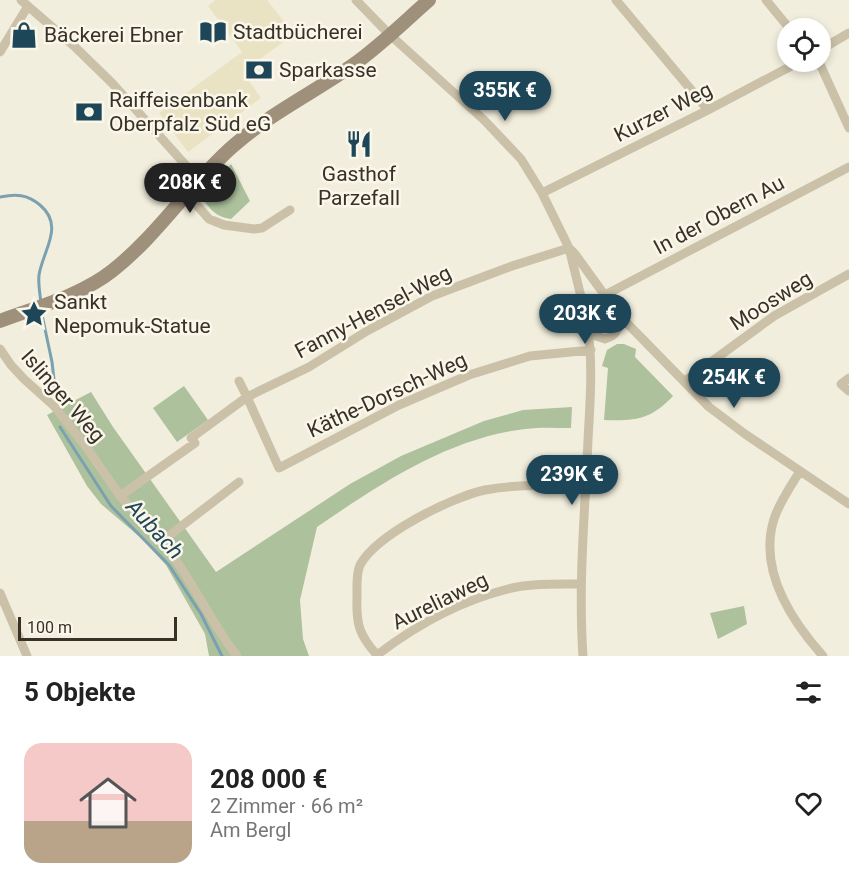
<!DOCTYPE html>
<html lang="de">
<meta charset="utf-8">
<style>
body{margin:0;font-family:Roboto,sans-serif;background:#f2f2f2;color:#222;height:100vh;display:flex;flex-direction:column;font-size:22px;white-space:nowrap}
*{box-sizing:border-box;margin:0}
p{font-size:20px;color:#767676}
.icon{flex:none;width:33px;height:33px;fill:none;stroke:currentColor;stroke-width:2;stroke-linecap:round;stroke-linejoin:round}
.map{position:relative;height:656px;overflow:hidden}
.details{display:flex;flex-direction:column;background:#fff;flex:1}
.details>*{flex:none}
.buttons{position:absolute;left:777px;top:18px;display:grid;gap:12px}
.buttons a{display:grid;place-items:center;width:54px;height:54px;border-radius:50%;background:#fff;box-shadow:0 3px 9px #0003;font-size:30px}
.scale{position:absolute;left:18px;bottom:15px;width:159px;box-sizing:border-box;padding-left:6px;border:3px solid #373128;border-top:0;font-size:16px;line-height:21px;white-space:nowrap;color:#373128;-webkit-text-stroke:4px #faf6e9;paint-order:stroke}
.price{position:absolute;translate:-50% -51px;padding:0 14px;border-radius:21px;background:#1e4659;color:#fff;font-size:20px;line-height:39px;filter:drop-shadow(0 2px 3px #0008)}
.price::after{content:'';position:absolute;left:50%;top:36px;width:18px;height:14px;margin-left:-9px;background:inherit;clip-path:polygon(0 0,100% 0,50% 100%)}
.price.current{background:#222;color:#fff}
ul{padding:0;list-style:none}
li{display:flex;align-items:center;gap:18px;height:150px;padding:0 24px}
li span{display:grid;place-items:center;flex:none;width:168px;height:120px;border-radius:18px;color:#555}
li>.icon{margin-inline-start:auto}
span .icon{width:72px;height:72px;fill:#fffc;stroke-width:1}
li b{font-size:26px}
h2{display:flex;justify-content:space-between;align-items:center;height:72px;padding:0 24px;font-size:26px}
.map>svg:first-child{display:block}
.green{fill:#acc19c}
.plaza{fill:#eae3c3}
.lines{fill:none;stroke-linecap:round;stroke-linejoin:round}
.stream{stroke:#7ba0af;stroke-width:3}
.street{stroke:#cbc1a8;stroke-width:9}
.secondary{stroke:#9e907a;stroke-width:14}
.labels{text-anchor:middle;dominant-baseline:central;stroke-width:5;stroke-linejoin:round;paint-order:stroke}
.poi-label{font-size:21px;fill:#373128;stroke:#faf6e9;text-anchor:start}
.street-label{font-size:21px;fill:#373128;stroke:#faf6e9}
.water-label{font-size:22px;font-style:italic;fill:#1e4659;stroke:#faf6e9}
</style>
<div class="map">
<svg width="849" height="656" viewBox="0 0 849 656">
<rect width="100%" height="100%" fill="#f2eedd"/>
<path class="green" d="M 231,164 L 250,201 L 231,219 C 216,217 211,210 202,198 Z
M 617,344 L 624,344 L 636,349 L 635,357 L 673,396 C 650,420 636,421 604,420 L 608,368 L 602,366 L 607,350 Z
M 184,386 L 208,420 L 177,442 L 153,408 Z
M 91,392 L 113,427 L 216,572 L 350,484 L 401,456 L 484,421 L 523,410 L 572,407 L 571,428 C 556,428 540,427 525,429 C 448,438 380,484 317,527 L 300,600 L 303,639 L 309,656 L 209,656 L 205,634 L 166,565 L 141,538 L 101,504 L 87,486 L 47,415 Z
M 744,606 L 747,624 L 718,639 L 710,613 Z"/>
<path class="plaza" d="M 215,0 L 267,0 L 294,34 L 243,72 L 261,98 L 188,152 L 159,113 L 242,52 L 208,6 Z"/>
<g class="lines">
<path class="stream" d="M 0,197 C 16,194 27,194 40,205 C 65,226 43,250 39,275 C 38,284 40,294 41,303
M 41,310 L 52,362 L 56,397
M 60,427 L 111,506 L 169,565 L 201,614 L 222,656"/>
<path class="street" d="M 21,0 L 74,46 L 112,83 L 199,180
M 356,0 L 389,34 L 484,120 L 521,159 L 542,193 L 569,248 L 575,254 L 619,315 C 620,327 618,335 605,339 L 593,335 L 588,324 L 591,313 C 598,305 607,304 616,311
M 616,0 L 708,110
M 766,0 L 789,28
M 820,50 L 849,33
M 0,52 L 28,6
M 819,62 L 849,128
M 542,193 L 708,110 L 799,62
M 187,194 L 209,219 L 224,225 L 254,229 L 262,228 L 290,210
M 569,248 L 587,321
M 605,295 L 849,167
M 619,315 L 709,407 L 745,434 L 849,504
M 0,349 L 11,365 L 24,379 L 54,406 L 87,448 L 120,496 L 162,541 L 239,482
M 849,378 L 841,384 L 849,391
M 239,381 L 247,397 L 309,367 L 367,331 L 432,296 L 512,266 L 569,248
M 685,381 L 774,316 L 849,274
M 800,471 C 791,486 779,503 774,519 C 758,570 791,620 823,656
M 120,496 L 195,443 L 191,438 L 247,397 L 279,468 L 399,405 L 469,375 L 530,356 L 591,350
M 162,541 C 191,577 209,620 237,656
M 581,584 C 557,584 531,583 508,589 C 460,601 415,626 377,655 C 359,635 356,624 357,597 C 357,587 356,574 360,565 C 377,534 452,497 485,490 C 515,484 555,485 586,487
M 0,593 L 27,656
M 583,656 C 578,584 585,512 588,440 C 590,403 593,366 588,330"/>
<path class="secondary" d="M 0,321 C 37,307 80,296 112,271 C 158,235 189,185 232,147 C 269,114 313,93 353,65 C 380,46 404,22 429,0"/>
</g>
<defs>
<symbol id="library-bare" viewBox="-9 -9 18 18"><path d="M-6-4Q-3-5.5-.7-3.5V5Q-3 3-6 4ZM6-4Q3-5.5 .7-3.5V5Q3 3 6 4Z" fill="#1e4659" stroke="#faf6e9" stroke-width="2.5" paint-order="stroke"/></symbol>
<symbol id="shop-bare" viewBox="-9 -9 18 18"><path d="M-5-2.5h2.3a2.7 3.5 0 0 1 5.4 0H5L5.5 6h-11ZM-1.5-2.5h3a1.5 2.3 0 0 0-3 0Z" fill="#1e4659" stroke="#faf6e9" stroke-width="2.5" paint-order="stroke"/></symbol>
<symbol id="bank-bare" viewBox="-9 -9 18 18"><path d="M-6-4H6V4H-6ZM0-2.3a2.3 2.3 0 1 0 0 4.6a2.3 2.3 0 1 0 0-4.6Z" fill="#1e4659" stroke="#faf6e9" stroke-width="2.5" paint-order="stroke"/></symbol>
<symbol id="restaurant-bare" viewBox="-9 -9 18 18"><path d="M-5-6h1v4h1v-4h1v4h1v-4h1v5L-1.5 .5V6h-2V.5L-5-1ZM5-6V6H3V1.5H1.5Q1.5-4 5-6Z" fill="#1e4659" stroke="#faf6e9" stroke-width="2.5" paint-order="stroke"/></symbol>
<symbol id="sight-bare" viewBox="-9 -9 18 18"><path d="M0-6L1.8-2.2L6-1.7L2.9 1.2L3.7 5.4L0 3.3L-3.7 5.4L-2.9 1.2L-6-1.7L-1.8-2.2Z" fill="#1e4659" stroke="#faf6e9" stroke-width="2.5" paint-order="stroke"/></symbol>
</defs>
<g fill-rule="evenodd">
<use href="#library-bare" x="194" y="13" width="38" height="38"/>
<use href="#shop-bare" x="5" y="16" width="38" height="38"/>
<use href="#bank-bare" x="240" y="51" width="38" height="38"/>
<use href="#bank-bare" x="70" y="93" width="38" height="38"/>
<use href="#restaurant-bare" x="340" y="125" width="38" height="38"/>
<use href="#sight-bare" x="15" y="295" width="38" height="38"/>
</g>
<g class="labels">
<g class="poi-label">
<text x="233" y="32">Stadtbücherei</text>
<text x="44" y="35">Bäckerei Ebner</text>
<text x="279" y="70">Sparkasse</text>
<text x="109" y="100">Raiffeisenbank<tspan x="109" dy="24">Oberpfalz Süd eG</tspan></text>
<text x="359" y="174" text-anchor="middle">Gasthof<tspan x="359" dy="24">Parzefall</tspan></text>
<text x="54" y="302">Sankt<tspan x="54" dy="24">Nepomuk-Statue</tspan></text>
</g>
<g class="street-label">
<text transform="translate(663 112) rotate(-27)">Kurzer Weg</text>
<text transform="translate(719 215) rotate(-28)">In der Obern Au</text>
<text transform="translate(771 301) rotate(-32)">Moosweg</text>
<text transform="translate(373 312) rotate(-28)">Fanny-Hensel-Weg</text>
<text transform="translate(387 395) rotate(-25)">Käthe-Dorsch-Weg</text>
<text transform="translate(63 396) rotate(49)">Islinger Weg</text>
<text transform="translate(440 601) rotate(-26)">Aureliaweg</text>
</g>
<g class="water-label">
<text transform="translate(155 529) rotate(47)">Aubach</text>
</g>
</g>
</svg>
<div class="buttons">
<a><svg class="icon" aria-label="locate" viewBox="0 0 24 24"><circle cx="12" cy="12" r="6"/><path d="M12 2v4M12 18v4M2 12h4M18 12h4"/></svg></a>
</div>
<div class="scale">100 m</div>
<b class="price" style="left:505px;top:122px">355K €</b>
<b class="price current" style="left:190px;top:214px">208K €</b>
<b class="price" style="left:585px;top:345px">203K €</b>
<b class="price" style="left:734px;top:409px">254K €</b>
<b class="price" style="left:572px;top:506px">239K €</b>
</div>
<section class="details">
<h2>5 Objekte<svg class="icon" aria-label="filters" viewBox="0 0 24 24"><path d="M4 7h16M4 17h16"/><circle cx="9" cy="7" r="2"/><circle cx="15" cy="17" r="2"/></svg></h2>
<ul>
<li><span style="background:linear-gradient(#f6c9c9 65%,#b9a48a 0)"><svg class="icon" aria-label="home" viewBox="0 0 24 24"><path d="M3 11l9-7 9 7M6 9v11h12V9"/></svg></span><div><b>208 000 €</b><p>2 Zimmer · 66 m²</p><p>Am Bergl</p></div><svg class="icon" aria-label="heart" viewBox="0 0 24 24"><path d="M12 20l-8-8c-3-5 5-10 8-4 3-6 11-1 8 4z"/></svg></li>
</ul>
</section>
